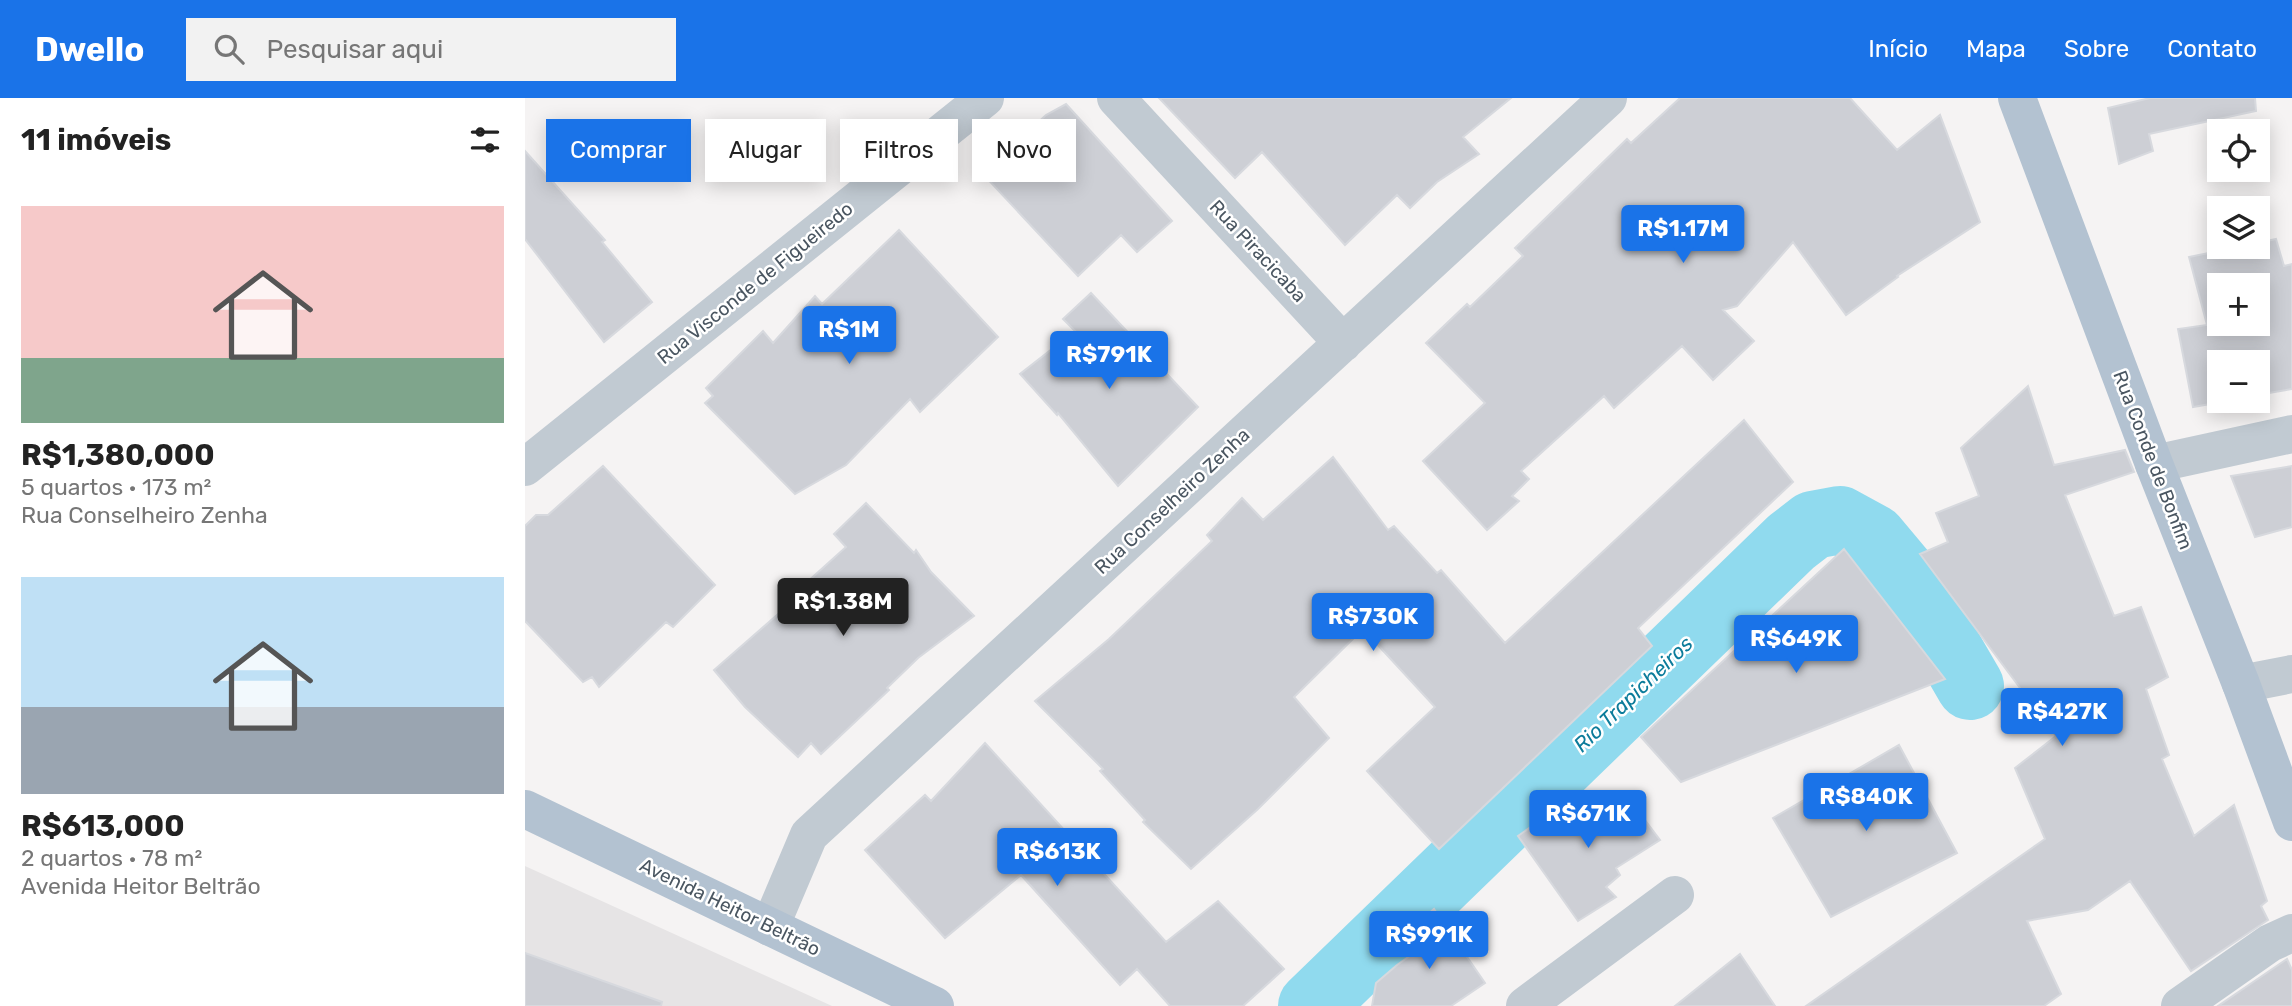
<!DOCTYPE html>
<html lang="pt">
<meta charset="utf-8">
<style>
body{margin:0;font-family:Rubik,sans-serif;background:#f2f2f2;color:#222;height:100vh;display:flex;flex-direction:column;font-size:26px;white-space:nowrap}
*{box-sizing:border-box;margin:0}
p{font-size:23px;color:#767676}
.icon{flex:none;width:38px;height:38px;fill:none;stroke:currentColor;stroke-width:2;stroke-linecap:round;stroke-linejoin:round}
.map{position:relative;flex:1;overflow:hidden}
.panel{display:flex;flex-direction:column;background:#fff;width:525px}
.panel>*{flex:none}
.banner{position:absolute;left:21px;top:21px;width:665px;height:63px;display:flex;gap:14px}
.buttons{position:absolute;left:1682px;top:21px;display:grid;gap:14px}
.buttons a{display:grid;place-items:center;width:63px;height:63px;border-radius:0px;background:#fff;box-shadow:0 4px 18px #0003;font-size:35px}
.price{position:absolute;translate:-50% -60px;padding:0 16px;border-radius:7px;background:#1a73e8;color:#fff;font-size:23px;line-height:46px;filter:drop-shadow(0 2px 4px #0008)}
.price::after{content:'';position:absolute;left:50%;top:42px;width:21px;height:16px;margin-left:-10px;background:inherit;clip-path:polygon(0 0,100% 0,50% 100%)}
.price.selected{background:#222;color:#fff}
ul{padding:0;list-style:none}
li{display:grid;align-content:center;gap:14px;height:371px;padding:0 21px}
li span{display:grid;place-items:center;height:217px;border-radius:0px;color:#555}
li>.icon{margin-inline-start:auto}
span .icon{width:126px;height:126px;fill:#fffc;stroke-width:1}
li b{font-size:30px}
h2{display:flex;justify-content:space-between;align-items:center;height:84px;padding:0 21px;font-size:30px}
.chip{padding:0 24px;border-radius:0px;background:#fff;box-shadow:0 4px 18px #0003;font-size:24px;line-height:63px}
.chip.selected{background:#1a73e8;color:#fff}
header{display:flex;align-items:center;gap:42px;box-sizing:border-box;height:98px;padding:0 35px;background:#1a73e8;color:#fff}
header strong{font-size:33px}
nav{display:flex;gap:38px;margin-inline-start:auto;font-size:24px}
.search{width:490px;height:63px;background:#f2f2f2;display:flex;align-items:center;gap:18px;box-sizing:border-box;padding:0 24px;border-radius:0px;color:#767676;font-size:26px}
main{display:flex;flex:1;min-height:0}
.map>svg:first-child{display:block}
.education{fill:#e6e4e5}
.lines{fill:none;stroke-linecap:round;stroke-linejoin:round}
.river{stroke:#90daee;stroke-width:68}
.building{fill:#cdcfd5;stroke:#d7d9de;stroke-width:2;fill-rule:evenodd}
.minor{stroke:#c1cad2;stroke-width:38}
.major{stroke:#b3c2d1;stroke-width:38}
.labels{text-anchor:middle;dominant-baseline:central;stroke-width:5;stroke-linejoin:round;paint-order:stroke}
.street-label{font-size:19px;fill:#4a5661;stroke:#fff}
.water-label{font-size:21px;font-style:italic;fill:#0c7c9b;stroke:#fff}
</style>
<header>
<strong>Dwello</strong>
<div class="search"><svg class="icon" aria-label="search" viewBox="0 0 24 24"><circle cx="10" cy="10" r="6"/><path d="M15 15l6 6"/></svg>Pesquisar aqui</div>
<nav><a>Início</a><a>Mapa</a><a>Sobre</a><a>Contato</a></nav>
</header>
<main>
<section class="panel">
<h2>11 imóveis<svg class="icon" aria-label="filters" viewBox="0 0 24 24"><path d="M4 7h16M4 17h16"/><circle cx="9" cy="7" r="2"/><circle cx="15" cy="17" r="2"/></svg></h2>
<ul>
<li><span style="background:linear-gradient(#f6c9c9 70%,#7fa58c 0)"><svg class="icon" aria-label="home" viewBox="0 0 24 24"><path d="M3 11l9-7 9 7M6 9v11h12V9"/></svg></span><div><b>R$1,380,000</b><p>5 quartos · 173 m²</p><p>Rua Conselheiro Zenha</p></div></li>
<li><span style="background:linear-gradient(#bfe0f5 60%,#9aa5b1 0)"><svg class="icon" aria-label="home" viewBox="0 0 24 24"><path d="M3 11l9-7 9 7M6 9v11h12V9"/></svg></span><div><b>R$613,000</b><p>2 quartos · 78 m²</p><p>Avenida Heitor Beltrão</p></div></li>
</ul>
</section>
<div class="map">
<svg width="1767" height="908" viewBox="0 0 1767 908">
<rect width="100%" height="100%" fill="#f5f3f3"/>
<path class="education" d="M 0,768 L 307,908 L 0,908 Z"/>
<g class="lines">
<path class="river" d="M 787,908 L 1266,444 L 1288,427 L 1315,422 L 1348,440 L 1384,483 L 1445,588"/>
</g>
<path class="building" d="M 634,0 L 986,0 L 938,39 L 954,56 L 912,84 L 885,110 L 872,97 L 820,147 L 737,54 L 710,80 Z
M 1155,0 L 1325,0 L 1372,52 L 1415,17 L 1455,124 L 1372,178 L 1373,179 L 1321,217 L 1268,144 L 1212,208 L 1198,212 L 1229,243 L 1188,282 L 1157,248 L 1089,310 L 1079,298 L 996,373 L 1004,381 L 987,398 L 994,403 L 962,432 L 898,363 L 960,305 L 901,245 L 942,206 L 945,209 L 998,158 L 990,150 L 1102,41 L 1106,45 Z
M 1625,0 L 1730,0 L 1731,13 L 1624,36 L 1628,53 L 1594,66 L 1583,10 Z
M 541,6 L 647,123 L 612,154 L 596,137 L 553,178 L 457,75 L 521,17 Z
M 0,53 L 80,142 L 77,144 L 127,204 L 79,244 L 0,141 Z
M 374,132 L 473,239 L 395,314 L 385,301 L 321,367 L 270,396 L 180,305 L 188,298 L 181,290 L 238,233 L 248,245 L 290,198 L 297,206 Z
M 1751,141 L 1759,168 L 1767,166 L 1767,291 L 1732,297 L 1732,264 L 1694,264 L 1694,303 L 1702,303 L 1668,309 L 1653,231 L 1682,227 L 1664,159 L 1713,149 L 1732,149 L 1732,145 ZM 1694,187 L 1732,187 L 1732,226 L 1694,226 Z
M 566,195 L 673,309 L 593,388 L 533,315 L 532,317 L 495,276 L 550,233 L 538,221 Z
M 1503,288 L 1529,367 L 1600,352 L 1609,374 L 1540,397 L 1589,518 L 1616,509 L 1643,579 L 1621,591 L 1644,657 L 1637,661 L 1669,738 L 1709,707 L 1742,803 L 1736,808 L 1743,822 L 1666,873 L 1605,783 L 1563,812 L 1502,823 L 1536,896 L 1519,908 L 1281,908 L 1520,741 L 1490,670 L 1531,638 L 1395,456 L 1423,444 L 1411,415 L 1454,398 L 1436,350 Z
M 1219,322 L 1268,384 L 1113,530 L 1127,548 L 914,751 L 842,673 L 910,609 L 838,531 L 769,599 L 804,640 L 733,711 L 666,771 L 618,724 L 620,722 L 575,673 L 578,671 L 510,603 L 584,541 L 687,443 L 682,437 L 717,400 L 738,422 L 808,359 L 863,432 L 869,428 L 912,475 L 916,472 L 980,545 Z
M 78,368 L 190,487 L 148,529 L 141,524 L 74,589 L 67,579 L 58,584 L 0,523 L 0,428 L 11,417 L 23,417 Z
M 1767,368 L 1767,429 L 1730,439 L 1706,378 Z
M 341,405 L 389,455 L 391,452 L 406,474 L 449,518 L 393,560 L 362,590 L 364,592 L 296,656 L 286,645 L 273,659 L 220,609 L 189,572 L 283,490 L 280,486 L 321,449 L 309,436 Z
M 1319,451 L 1420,581 L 1156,684 L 1116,639 Z
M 460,645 L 641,844 L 693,803 L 759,871 L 718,908 L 645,908 L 612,871 L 595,887 L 496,777 L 420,840 L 340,752 L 400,697 L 406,703 Z
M 1374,647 L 1432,755 L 1306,819 L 1248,720 Z
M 1101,697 L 1135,742 L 1091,770 L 1095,777 L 1081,789 L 1091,799 L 1053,823 L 993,738 L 1044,702 L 1054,718 Z
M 909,811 L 960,885 L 926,908 L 847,908 L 851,885 L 872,867 L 893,852 L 883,833 Z
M 0,855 L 137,904 L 136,908 L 0,908 Z
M 1215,856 L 1250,908 L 1150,908 Z
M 1762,861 L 1767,872 L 1767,908 L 1693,908 Z"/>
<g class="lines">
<path class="minor" d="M 591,0 L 818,245
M 1629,366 L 1767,336
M 0,369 L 460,0
M 1716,586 L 1767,576
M 245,829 L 284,737 L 1083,0
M 1000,908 L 1150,797
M 1655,908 L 1745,845 L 1767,835"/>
<path class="major" d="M 1492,0 L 1629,366 L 1716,586 L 1767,724
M 0,711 L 410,908"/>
</g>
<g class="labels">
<g class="street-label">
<text transform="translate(733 153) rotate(47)">Rua Piracicaba</text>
<text transform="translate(230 185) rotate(-39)">Rua Visconde de Figueiredo</text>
<text transform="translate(1628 362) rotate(69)">Rua Conde de Bonfim</text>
<text transform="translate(647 403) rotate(-43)">Rua Conselheiro Zenha</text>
<text transform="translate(205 809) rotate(26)">Avenida Heitor Beltrão</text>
</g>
<g class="water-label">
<text transform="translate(1108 596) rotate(-44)">Rio Trapicheiros</text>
</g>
</g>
</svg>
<div class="buttons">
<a><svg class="icon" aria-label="locate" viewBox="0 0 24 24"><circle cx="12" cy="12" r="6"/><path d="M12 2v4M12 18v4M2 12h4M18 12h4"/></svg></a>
<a><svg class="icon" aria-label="layers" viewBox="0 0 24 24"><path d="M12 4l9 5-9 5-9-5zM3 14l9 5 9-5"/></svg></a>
<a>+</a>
<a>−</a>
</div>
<b class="price" style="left:1158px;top:167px">R$1.17M</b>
<b class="price" style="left:324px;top:268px">R$1M</b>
<b class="price" style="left:584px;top:293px">R$791K</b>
<b class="price selected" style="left:318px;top:540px">R$1.38M</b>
<b class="price" style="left:848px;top:555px">R$730K</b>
<b class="price" style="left:1271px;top:577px">R$649K</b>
<b class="price" style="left:1537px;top:650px">R$427K</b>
<b class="price" style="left:1341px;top:735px">R$840K</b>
<b class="price" style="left:1063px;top:752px">R$671K</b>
<b class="price" style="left:532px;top:790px">R$613K</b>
<b class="price" style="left:904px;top:873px">R$991K</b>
<div class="banner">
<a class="chip selected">Comprar</a>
<a class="chip">Alugar</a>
<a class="chip">Filtros</a>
<a class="chip">Novo</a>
</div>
</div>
</main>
